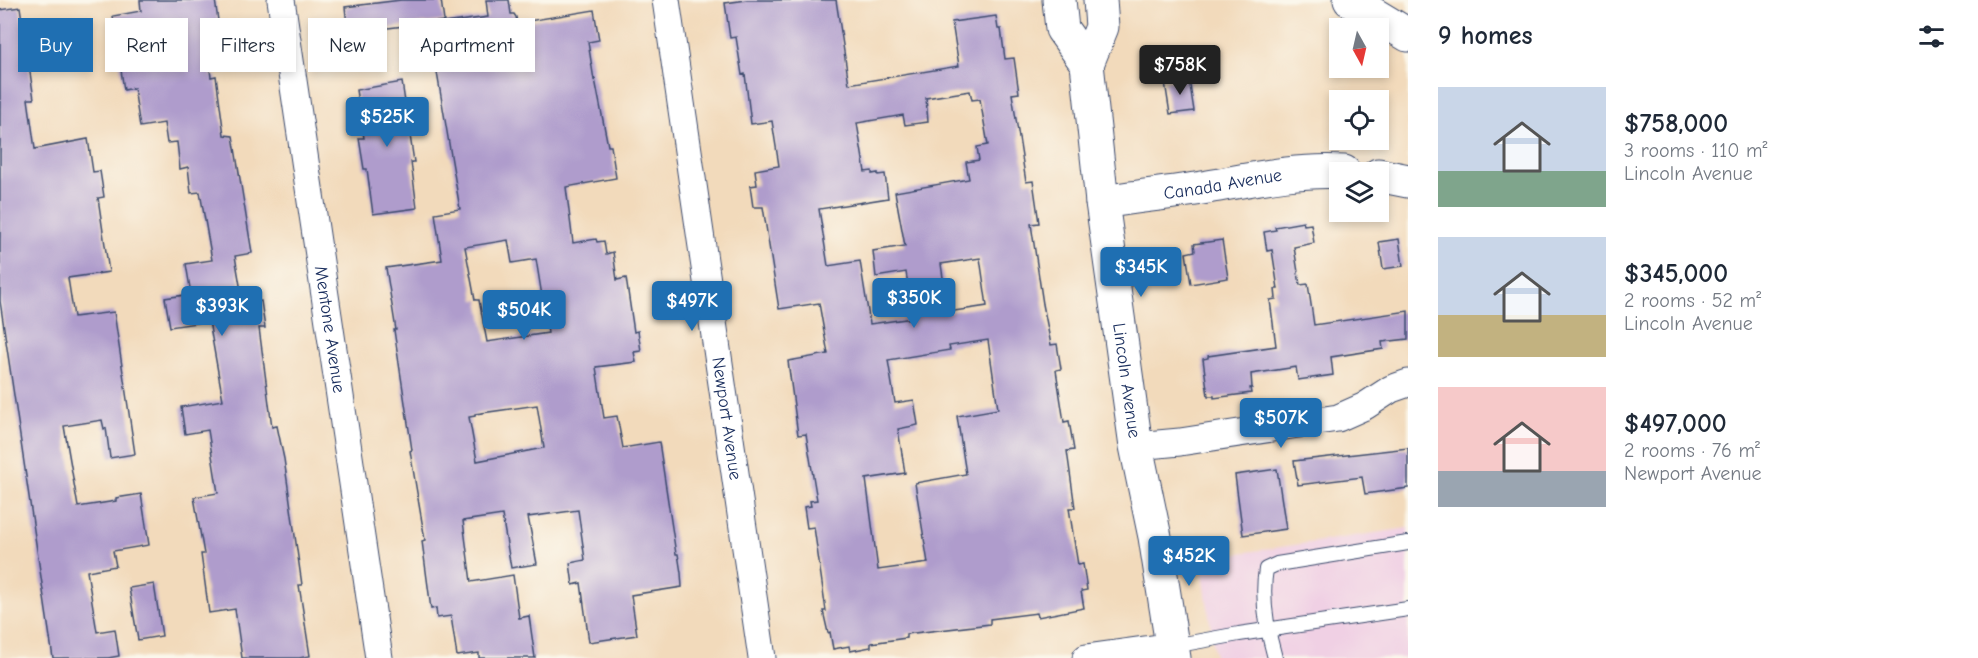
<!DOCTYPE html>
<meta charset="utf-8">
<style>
body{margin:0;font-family:"Comic Neue",sans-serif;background:#f6f6f7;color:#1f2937;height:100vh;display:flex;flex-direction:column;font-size:22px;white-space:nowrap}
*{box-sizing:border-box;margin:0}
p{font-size:20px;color:#747a83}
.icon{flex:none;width:33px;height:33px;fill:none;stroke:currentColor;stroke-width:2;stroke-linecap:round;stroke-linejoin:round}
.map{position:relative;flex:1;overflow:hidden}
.sheet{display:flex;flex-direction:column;background:#fff;width:570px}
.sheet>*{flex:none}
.banner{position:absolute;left:18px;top:18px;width:570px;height:54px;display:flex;gap:12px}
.needle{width:39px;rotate:172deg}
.tools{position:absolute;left:1329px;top:18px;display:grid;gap:12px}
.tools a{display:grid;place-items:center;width:60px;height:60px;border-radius:0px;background:#fff;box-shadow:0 3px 9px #0003;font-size:30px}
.price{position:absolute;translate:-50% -51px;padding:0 14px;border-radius:6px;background:#1f6fb2;color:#fff;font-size:20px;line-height:39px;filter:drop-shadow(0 2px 3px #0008)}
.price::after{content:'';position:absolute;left:50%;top:36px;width:18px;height:14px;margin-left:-9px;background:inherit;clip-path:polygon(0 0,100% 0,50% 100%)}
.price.active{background:#222;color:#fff}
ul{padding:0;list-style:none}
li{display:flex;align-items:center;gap:18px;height:150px;padding:0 30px}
li span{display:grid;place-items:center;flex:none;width:168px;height:120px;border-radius:0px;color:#555}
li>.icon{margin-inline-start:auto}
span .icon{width:72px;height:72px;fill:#fffc;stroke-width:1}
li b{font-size:26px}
h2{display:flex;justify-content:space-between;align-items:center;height:72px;padding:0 30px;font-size:26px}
.tag{padding:0 21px;border-radius:0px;background:#fff;box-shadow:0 3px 9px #0003;font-size:21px;line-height:54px}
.tag.active{background:#1f6fb2;color:#fff}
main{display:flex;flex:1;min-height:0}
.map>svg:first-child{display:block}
.built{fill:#f0d0e4}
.building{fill:#af9ccc;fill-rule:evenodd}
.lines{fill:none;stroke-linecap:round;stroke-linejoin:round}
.service-casing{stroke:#3b496c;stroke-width:16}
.minor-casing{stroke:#3b496c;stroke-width:29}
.tertiary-casing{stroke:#3b496c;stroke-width:35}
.secondary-casing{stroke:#3b496c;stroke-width:35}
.motorway-casing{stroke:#3b496c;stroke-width:35}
.service{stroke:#fff;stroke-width:14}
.minor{stroke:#fff;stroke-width:27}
.tertiary{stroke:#fff;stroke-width:33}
.secondary{stroke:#fff;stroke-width:33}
.motorway{stroke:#fff;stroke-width:33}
.labels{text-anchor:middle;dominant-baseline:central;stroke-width:5;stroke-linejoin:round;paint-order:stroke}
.street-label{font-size:18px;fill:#1b2f5e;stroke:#fbf7ec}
</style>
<main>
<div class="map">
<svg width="1408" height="658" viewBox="0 0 1408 658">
<rect width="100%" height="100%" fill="#fbf7ec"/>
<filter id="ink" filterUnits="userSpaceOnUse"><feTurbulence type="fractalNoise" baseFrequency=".0167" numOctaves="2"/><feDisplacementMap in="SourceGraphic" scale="12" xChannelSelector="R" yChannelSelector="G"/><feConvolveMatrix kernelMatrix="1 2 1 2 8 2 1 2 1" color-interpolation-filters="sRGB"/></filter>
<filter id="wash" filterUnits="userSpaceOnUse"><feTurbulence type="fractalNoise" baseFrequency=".008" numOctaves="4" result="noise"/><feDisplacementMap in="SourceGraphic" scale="24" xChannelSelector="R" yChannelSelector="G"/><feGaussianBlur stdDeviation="1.35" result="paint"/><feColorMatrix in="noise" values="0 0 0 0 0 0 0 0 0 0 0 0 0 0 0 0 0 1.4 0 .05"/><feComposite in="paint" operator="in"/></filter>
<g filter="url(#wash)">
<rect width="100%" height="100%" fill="#f2dabb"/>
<path class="built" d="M 1408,528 L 1408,658 L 1215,658 L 1201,559 Z"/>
<g id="blocks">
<path class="building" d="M 140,0 L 215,0 L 220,34 L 205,36 L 211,77 L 216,76 L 224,135 L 233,136 L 252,253 L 235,256 L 243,303 L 261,301 L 265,328 L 259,328 L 266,381 L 272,427 L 277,426 L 284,459 L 302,585 L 299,585 L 310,656 L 299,658 L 242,658 L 235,609 L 209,613 L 201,554 L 204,554 L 194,497 L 218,493 L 208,430 L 185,434 L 181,407 L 223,400 L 209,321 L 170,327 L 165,298 L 191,294 L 186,264 L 212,260 L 200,192 L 191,193 L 188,167 L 180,169 L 177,142 L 167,143 L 164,123 L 140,127 L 134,88 L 124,90 L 113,16 L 141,11 Z
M 401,0 L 441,0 L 444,21 L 348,33 L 345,7 Z
M 486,0 L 509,0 L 511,14 L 514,14 L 516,17 L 517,23 L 594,10 L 599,40 L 588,42 L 594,80 L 595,79 L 608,146 L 611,146 L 616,178 L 566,187 L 573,243 L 596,239 L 597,242 L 604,241 L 606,254 L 613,252 L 617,280 L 626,278 L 634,332 L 638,331 L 641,351 L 634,352 L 636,362 L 596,367 L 604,418 L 617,416 L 623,448 L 659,442 L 676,554 L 678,554 L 681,573 L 682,587 L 631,595 L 637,635 L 589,642 L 581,583 L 573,585 L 570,563 L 585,560 L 578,510 L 528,517 L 537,564 L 511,568 L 502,515 L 463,521 L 471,582 L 513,575 L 519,618 L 529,616 L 535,658 L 479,658 L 479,653 L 457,656 L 451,616 L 437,618 L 436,608 L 431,609 L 422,541 L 425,540 L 410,451 L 412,450 L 394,330 L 396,330 L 386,268 L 442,260 L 435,213 L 460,209 L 429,25 L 488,17 ZM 508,240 L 512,263 L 536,259 L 548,333 L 487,342 L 479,300 L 475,300 L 465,247 ZM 537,405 L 544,448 L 477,461 L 469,417 L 475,416 L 475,414 Z
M 747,0 L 836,0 L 849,84 L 959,66 L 952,22 L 996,16 L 998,29 L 1001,29 L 1005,59 L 1014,58 L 1019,93 L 1012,94 L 1026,182 L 1033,181 L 1039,223 L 1031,224 L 1043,304 L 1051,345 L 1057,344 L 1061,369 L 1056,370 L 1064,422 L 1069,421 L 1074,450 L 1067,451 L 1075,508 L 1069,508 L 1078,565 L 1083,564 L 1087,590 L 1081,591 L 1084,608 L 1038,617 L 1037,613 L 990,619 L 990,624 L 906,634 L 906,638 L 871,643 L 871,647 L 850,651 L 849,646 L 833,649 L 830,632 L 828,633 L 823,611 L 826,611 L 814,527 L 807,528 L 804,507 L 811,506 L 810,501 L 817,500 L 806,434 L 798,435 L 788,361 L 828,354 L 819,303 L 779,309 L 763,207 L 753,207 L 750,186 L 757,185 L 755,170 L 779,166 L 772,121 L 751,124 L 745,74 L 742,75 L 736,37 L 730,38 L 725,3 ZM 970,91 L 972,100 L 980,99 L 988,145 L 977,147 L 979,160 L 966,162 L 969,179 L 895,192 L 905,246 L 873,251 L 876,277 L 906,272 L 913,318 L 870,324 L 860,261 L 828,266 L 819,209 L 888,198 L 885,174 L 878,175 L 878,173 L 872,174 L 872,171 L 865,172 L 857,123 L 903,115 L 905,125 L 928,122 L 926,98 ZM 980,258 L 987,306 L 948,312 L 941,264 ZM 988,340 L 998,409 L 957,416 L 966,474 L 915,483 L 928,563 L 878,570 L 866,479 L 905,473 L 898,429 L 918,425 L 914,400 L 895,403 L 888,360 L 950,350 L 949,346 Z
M 20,7 L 34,99 L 28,99 L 35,149 L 88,139 L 93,172 L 100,171 L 104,197 L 98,198 L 109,272 L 68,278 L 74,317 L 114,312 L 135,454 L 110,458 L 106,428 L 104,429 L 102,420 L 64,426 L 78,507 L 116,501 L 116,498 L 141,494 L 149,545 L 113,551 L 116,566 L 87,571 L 97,632 L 115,629 L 119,656 L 108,658 L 53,658 L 0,301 L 0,10 Z
M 1189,79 L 1194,111 L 1170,114 L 1165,82 Z
M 402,82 L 414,162 L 411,162 L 417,208 L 373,214 L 367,169 L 364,169 L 359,138 L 364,138 L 356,90 Z
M 1303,222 L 1304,225 L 1311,224 L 1314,243 L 1294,247 L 1300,285 L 1308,284 L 1314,325 L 1408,311 L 1408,339 L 1382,342 L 1383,349 L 1331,357 L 1333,375 L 1298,380 L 1296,367 L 1251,374 L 1252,388 L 1250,388 L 1251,393 L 1214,398 L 1214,396 L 1208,396 L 1203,359 L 1208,358 L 1208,356 L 1276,346 L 1270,300 L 1276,299 L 1275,289 L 1278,289 L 1272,250 L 1267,251 L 1264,232 L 1276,230 L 1275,227 Z
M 1399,239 L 1403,266 L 1383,269 L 1379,242 Z
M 1222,240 L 1228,278 L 1191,284 L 1186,253 L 1195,251 L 1194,244 Z
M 1408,448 L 1408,488 L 1365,494 L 1362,477 L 1298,485 L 1294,461 Z
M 1277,469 L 1286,529 L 1243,535 L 1235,475 Z
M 154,584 L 162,636 L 138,640 L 129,588 Z"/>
</g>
</g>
<g filter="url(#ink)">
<use href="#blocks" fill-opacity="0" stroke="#3b496c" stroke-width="1.5"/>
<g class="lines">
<defs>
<path id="service" d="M 1173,646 L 1239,634 L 1408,609
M 1275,658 C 1267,630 1261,598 1266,569 L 1277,564 L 1408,543"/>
<g id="minor">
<path id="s1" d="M 281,0 L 379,658"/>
<path id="s2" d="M 666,0 L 762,658"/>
<path d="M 1136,446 L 1180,442 L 1338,418 L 1365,406 L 1391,389 L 1408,383"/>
<path d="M 1086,658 L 1173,646"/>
</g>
<g id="tertiary">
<path d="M 1378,175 L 1408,181"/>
<path id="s3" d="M 1102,202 C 1135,197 1169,193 1202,188 C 1249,180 1296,169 1344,172"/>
</g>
<g id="secondary">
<path d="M 1059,0 L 1062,29 L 1087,64"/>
<path id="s4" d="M 1100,0 L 1102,27 L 1087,64 L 1102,202 L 1136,446 L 1155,537 L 1174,658"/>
</g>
<path id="motorway" d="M 1350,0 L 1408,35"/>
</defs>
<use href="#service" class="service-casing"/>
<use href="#minor" class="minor-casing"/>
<use href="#tertiary" class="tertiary-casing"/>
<use href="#secondary" class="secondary-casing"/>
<use href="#motorway" class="motorway-casing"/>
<use href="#service" class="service"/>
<use href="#minor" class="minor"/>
<use href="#tertiary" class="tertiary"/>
<use href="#secondary" class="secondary"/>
<use href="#motorway" class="motorway"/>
</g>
</g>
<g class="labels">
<g class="street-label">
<text stroke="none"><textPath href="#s3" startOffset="122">Canada Avenue</textPath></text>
<text stroke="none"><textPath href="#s1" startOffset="333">Mentone Avenue</textPath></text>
<text stroke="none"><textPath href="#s4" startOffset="386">Lincoln Avenue</textPath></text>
<text stroke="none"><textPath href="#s2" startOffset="423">Newport Avenue</textPath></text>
</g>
</g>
</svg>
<div class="tools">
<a><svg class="needle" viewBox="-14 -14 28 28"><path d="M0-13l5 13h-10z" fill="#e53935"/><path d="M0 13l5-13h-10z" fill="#747a83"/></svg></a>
<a><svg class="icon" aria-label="locate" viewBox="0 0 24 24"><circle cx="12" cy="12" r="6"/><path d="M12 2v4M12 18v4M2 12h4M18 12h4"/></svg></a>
<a><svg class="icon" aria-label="layers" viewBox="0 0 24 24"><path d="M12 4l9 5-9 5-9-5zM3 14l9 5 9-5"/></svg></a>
</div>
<b class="price active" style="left:1180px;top:96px">$758K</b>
<b class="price" style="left:387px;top:148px">$525K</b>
<b class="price" style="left:1141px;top:298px">$345K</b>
<b class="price" style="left:914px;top:329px">$350K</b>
<b class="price" style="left:692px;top:332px">$497K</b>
<b class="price" style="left:222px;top:337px">$393K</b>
<b class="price" style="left:524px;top:341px">$504K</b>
<b class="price" style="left:1281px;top:449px">$507K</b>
<b class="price" style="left:1189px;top:587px">$452K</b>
<div class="banner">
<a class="tag active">Buy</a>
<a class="tag">Rent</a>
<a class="tag">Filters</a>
<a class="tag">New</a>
<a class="tag">Apartment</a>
</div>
</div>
<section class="sheet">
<h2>9 homes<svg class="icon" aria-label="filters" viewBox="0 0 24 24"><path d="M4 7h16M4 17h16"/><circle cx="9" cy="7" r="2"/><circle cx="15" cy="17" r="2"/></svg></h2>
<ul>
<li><span style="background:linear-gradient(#c9d6e8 70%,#7fa58c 0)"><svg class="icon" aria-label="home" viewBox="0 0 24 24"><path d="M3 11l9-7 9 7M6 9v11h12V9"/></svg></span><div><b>$758,000</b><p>3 rooms · 110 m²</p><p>Lincoln Avenue</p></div></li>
<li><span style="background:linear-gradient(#c9d6e8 65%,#c2b280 0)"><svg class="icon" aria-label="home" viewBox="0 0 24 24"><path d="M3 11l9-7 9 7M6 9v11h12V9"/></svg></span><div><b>$345,000</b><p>2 rooms · 52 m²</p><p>Lincoln Avenue</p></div></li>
<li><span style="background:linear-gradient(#f6c9c9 70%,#9aa5b1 0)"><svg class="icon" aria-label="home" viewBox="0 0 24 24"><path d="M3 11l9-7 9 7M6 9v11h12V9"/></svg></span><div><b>$497,000</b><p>2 rooms · 76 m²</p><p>Newport Avenue</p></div></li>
</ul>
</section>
</main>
